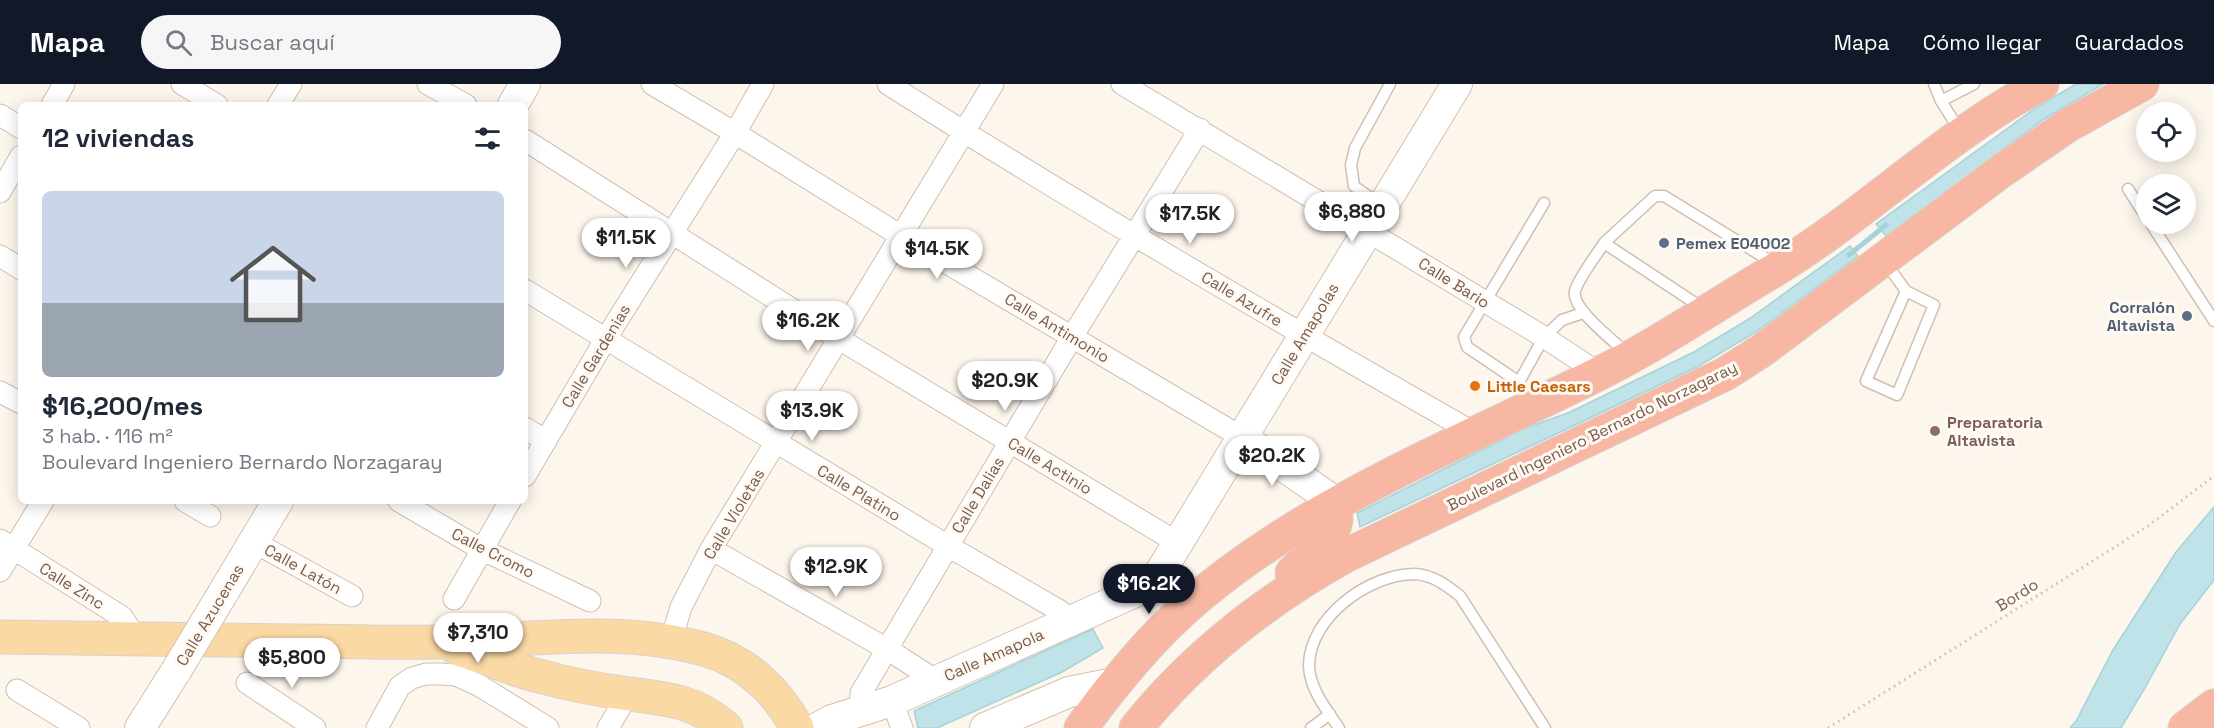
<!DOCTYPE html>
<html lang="es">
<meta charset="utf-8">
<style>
body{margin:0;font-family:"Space Grotesk",sans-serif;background:#f6f6f7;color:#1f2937;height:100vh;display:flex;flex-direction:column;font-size:22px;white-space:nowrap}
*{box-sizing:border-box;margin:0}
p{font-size:20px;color:#747a83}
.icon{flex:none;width:33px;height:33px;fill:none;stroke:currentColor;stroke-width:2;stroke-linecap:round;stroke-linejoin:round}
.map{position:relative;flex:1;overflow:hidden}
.drawer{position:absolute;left:18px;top:18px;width:510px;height:402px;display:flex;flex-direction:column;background:#fff;border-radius:9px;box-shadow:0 3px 15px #0003}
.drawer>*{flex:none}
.controls{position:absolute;left:2136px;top:18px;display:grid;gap:12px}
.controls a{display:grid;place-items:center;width:60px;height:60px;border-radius:50%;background:#fff;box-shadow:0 3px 15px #0003;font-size:30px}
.price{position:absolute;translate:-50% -51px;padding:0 14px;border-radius:21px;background:#fff;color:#222;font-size:20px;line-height:39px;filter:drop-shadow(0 2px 3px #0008)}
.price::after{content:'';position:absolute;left:50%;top:36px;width:18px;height:14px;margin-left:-9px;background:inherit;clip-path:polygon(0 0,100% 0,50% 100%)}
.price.active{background:#111827;color:#fff}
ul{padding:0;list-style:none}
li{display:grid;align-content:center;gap:12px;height:318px;padding:0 24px}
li+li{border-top:2px solid #e0e1e3}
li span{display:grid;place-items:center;height:186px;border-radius:9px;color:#555}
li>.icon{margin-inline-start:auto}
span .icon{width:108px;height:108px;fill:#fffc;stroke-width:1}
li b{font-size:26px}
h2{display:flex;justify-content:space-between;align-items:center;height:72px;padding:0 24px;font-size:26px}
header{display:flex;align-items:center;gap:36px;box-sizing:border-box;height:84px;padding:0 30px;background:#111827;color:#fff}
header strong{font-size:28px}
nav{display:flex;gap:33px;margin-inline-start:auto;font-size:21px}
.search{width:420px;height:54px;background:#f6f6f7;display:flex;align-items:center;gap:15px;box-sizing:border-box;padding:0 21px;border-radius:33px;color:#747a83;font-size:22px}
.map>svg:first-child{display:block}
.water{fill:#bfe3e8;stroke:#a5d3da;stroke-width:1.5}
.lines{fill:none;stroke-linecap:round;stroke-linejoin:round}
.stream{stroke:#a5d3da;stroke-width:5}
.lane-casing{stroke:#d1beb0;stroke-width:13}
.street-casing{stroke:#d1beb0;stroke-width:23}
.secondary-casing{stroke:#d6c0b0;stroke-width:32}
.primary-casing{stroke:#dad1cd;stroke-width:35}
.highway-casing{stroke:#dad1cd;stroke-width:35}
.path{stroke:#d9b8a5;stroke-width:3;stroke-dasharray:1.5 4.5;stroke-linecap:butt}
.lane{stroke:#fff;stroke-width:10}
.street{stroke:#fff;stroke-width:21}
.secondary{stroke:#fff;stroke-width:30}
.primary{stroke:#fbd9a5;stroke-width:33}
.highway{stroke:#f7b7a3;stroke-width:33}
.secondary-bridge-casing{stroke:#d6c0b0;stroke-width:32;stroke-linecap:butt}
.secondary-bridge{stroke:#fff;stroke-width:30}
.service-dot{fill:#5c6f8a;stroke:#fffaf3;stroke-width:2}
.food-dot{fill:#e8710a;stroke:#fffaf3;stroke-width:2}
.education-dot{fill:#8d6e63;stroke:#fffaf3;stroke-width:2}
.labels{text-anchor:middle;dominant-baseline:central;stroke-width:6;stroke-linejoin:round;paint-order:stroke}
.service-label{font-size:16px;font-weight:bold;fill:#4e5e75;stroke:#fffaf3;text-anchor:start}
.street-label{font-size:16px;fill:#7a5c4d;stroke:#fffaf3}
.food-label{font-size:16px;font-weight:bold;fill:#c56008;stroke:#fffaf3;text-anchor:start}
.education-label{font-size:16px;font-weight:bold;fill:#785e54;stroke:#fffaf3;text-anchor:start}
</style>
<header>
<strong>Mapa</strong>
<div class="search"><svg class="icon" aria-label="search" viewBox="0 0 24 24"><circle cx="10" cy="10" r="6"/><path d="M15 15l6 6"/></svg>Buscar aquí</div>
<nav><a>Mapa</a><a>Cómo llegar</a><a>Guardados</a></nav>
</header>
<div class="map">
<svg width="2214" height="644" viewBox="0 0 2214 644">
<rect width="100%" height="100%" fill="#fdf6ec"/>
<path class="water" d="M 2076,0 L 2103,0 L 2044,35 L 1886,152 L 1876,140 L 2037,23 Z
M 1850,162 L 1858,172 L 1756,248 L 1697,283 L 1360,443 L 1357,429 L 1523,345 L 1568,329 L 1694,268 L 1749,235 Z
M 2214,423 L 2214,496 L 2180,540 L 2145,604 L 2121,644 L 2070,644 L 2076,637 L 2113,566 L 2176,468 Z
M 1093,545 L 1103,564 L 1062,588 L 937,644 L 918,644 L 914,627 Z"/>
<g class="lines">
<path class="stream" d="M 1849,171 L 1886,141"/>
<defs>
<path id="lane" d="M 1934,0 L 1941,17 L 1960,47
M 1941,17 L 1974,0
M 2128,105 L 2146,133
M 1380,121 L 1354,102 L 1351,81 L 1355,64 L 1390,0
M 2151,140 L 2214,237
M 1604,159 L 1655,112 L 1664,112 L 1775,180
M 1885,178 L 1906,207 L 1934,221 L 1897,311 L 1866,297 L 1906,207
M 1628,270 C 1615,258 1571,225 1575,207 C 1579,193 1596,172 1604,159 L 1704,225
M 1519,298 L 1467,263 L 1464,253 L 1544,119
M 1529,319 L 1519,298 L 1544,253 L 1562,236 L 1583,229
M 1311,644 L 1330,630
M 1339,644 C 1327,626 1310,606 1309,582 C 1309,534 1368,490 1415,490 C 1433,491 1446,501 1460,512 L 1545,644"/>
<path id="street" d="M 182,0 L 217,21
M 428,0 L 466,21
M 652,0 L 735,49 L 901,152 L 1243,354
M 888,0 C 1080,122 1278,237 1476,350
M 1122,0 L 1544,253 L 1600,290
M 52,21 L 64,0
M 278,21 L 291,0
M 0,31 L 21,44
M 525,56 L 839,255 L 1178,459
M 0,108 L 21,72
M 0,172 L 21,185
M 525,206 L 948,462 L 1060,527 L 1067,539
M 0,308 L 21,319
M 525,344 L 546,357
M 525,392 L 605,256 L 735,49 L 763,0
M 185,417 L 210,432
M 399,417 L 481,465 L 590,517
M 0,456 L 122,533 L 137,555
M 254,458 L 352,512
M 711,465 L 887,565 L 926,590 L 933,598
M 0,487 L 43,417
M 454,515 L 510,417
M 671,557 L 681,523 L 711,465 L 993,0
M 247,599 L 315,644
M 17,606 L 79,644
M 892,617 L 902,644
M 861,627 L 861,609 L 1072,253 L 1200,45
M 377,644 L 400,602 L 412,594 L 426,590 L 441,590 L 456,591 L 480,602 L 548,644
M 608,644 L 628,610"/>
<path id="secondary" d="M 513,21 L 525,0
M 1243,354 L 1328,413 L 1334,421
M 1153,500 L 1457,0
M 223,509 L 278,417
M 140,644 L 176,587
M 817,644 L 832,636 L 892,617 L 1153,500
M 985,644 L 1069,608 L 1114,599"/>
<path id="primary" d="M 0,553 C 98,554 197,556 295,557 C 344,557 392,559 441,558 C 529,557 621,541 707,566 C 747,578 778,608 797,644
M 456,564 C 484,573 511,585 539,592 C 568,600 599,606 629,610 C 668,615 696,617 726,644"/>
<path id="highway" d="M 1292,489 C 1306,474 1333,458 1336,436 C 1337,431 1334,425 1334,421
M 1081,644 C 1111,603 1143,563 1180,529 C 1296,423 1457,361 1596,291 C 1655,262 1711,224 1768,190 C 1864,133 1943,52 2042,0
M 1136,644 C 1194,572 1266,516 1347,471 L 1725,290 L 1761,267 L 2000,88 L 2067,42 L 2142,0
M 2185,644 L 2214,622"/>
</defs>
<use href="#lane" class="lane-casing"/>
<use href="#street" class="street-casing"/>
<use href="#secondary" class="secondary-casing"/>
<use href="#primary" class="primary-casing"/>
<use href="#highway" class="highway-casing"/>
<path class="path" d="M 1828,644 L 2148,442 L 2214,392"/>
<use href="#lane" class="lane"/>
<use href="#street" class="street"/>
<use href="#secondary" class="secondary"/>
<use href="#primary" class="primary"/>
<use href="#highway" class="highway"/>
<defs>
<path id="secondary-bridge" d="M 176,587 L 223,509"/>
</defs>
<use href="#secondary-bridge" class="secondary-bridge-casing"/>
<use href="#secondary-bridge" class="secondary-bridge"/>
</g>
<g class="service-dot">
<circle cx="1664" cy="159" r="6"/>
<circle cx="2187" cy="232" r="6"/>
</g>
<circle class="food-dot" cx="1475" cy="302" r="6"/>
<circle class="education-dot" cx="1935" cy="347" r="6"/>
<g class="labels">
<g class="service-label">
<text x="1676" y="159">Pemex E04002</text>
<text x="2175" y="223" text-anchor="end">Corralón<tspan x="2175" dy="18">Altavista</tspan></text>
</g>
<g class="street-label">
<text transform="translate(1454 199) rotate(32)">Calle Bario</text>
<text transform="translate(1242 215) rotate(31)">Calle Azufre</text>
<text transform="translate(1057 244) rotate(31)">Calle Antimonio</text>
<text transform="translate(1305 250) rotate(-59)">Calle Amapolas</text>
<text transform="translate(596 272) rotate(-59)">Calle Gardenias</text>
<text transform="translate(1592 352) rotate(-26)">Boulevard Ingeniero Bernardo Norzagaray</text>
<text transform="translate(1050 382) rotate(31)">Calle Actinio</text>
<text transform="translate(859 409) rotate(31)">Calle Platino</text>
<text transform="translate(978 411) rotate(-59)">Calle Dalias</text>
<text transform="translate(734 430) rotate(-59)">Calle Violetas</text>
<text transform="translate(493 469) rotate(27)">Calle Cromo</text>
<text transform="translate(303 485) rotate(29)">Calle Latón</text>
<text transform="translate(72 502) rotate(32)">Calle Zinc</text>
<text transform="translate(2017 511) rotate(-32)">Bordo</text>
<text transform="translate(210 531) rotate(-59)">Calle Azucenas</text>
<text transform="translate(994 571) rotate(-24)">Calle Amapola</text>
</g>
<g class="food-label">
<text x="1487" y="302">Little Caesars</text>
</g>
<g class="education-label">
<text x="1947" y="338">Preparatoria<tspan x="1947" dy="18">Altavista</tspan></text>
</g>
</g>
</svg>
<div class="controls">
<a><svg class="icon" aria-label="locate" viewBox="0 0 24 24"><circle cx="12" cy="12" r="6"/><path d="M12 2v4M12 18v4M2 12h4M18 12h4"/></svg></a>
<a><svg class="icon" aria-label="layers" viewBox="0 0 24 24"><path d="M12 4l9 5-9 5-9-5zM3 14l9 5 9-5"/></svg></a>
</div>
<b class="price" style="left:1352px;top:159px">$6,880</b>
<b class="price" style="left:1190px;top:161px">$17.5K</b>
<b class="price" style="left:626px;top:185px">$11.5K</b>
<b class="price" style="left:937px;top:196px">$14.5K</b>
<b class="price" style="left:808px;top:268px">$16.2K</b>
<b class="price" style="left:1005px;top:328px">$20.9K</b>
<b class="price" style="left:812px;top:358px">$13.9K</b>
<b class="price" style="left:1272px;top:403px">$20.2K</b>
<b class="price" style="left:836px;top:514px">$12.9K</b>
<b class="price active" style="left:1149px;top:531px">$16.2K</b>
<b class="price" style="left:478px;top:580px">$7,310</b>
<b class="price" style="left:292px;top:605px">$5,800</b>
<section class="drawer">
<h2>12 viviendas<svg class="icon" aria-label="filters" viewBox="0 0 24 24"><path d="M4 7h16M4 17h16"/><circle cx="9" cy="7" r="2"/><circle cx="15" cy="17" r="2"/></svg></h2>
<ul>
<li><span style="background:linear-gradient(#c9d6e8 60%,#9aa5b1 0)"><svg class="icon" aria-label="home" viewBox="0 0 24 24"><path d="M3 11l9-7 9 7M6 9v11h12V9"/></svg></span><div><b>$16,200/mes</b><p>3 hab. · 116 m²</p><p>Boulevard Ingeniero Bernardo Norzagaray</p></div></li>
</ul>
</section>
</div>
